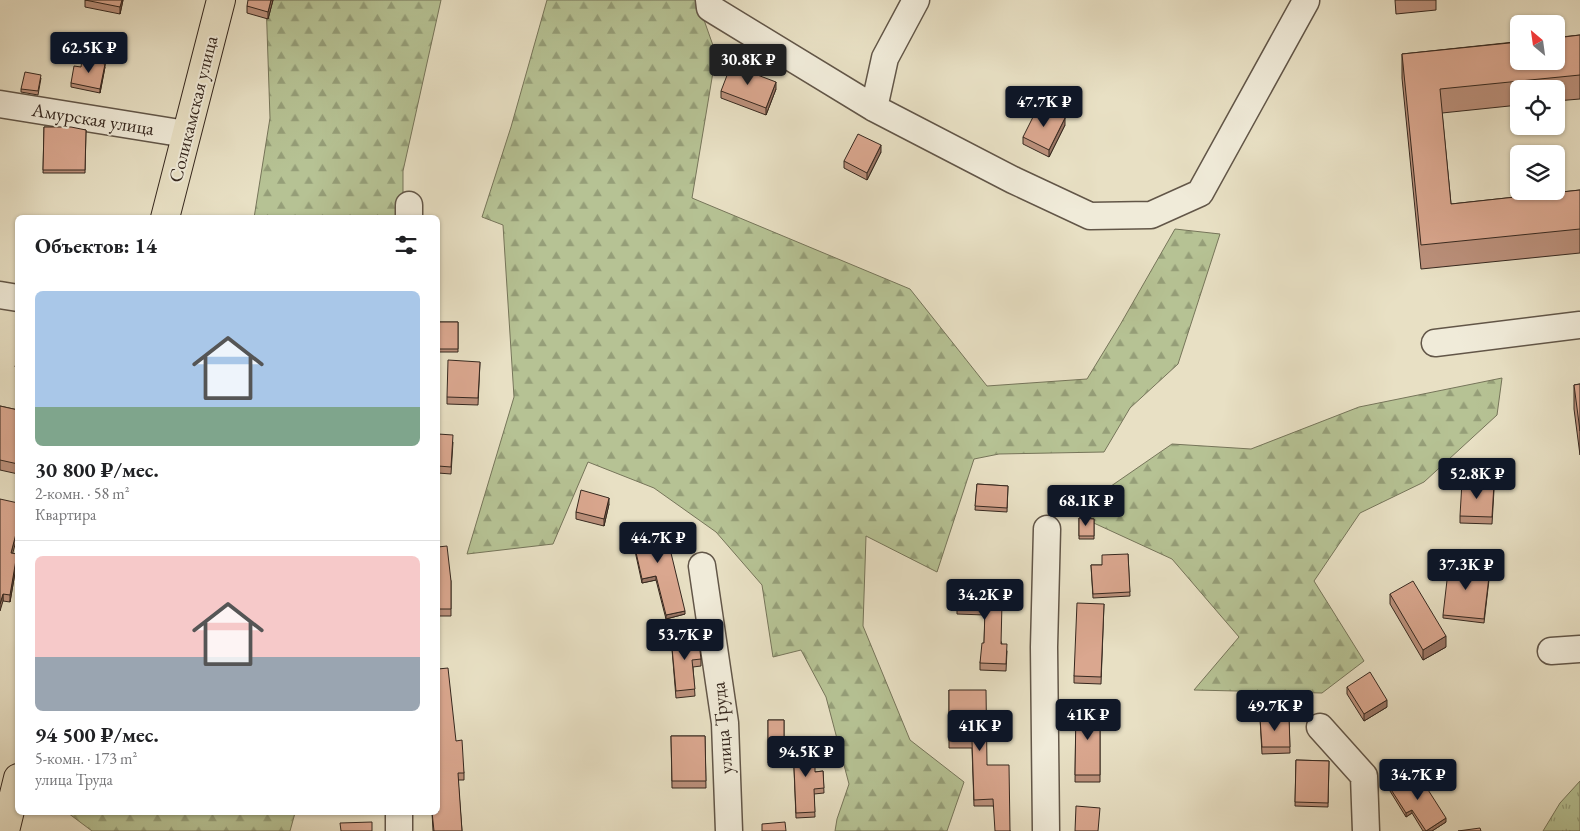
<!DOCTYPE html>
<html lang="ru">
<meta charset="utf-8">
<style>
body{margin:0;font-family:"EB Garamond",serif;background:#f2f2f2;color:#202124;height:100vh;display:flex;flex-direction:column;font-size:19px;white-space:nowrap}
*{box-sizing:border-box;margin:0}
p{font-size:16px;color:#757577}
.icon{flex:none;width:28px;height:28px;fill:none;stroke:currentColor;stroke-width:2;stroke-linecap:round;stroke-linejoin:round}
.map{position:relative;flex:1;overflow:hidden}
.details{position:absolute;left:15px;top:215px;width:425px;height:600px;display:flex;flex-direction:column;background:#fff;border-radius:8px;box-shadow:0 1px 4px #0004}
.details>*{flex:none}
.needle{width:32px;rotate:331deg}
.tools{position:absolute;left:1510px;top:15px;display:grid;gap:10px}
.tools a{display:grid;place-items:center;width:55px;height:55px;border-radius:8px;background:#fff;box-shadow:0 1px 4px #0004;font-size:25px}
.price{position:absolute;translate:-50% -42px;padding:0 11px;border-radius:5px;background:#111827;color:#fff;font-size:16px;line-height:32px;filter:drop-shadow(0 1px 2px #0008)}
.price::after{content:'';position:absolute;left:50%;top:30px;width:15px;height:11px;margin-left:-8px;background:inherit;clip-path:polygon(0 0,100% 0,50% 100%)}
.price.on{background:#222;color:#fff}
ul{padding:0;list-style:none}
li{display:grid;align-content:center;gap:10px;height:265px;padding:0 20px}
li+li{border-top:1px solid #e0e0e0}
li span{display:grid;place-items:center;height:155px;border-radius:8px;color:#555}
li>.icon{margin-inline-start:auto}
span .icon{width:90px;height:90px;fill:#fffc;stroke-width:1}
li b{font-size:21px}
h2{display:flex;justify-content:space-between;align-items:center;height:60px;padding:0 20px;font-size:21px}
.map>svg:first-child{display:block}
.forest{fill:url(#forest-firs);stroke:#76755a}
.park{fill:url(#park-tufts);stroke:#76755a}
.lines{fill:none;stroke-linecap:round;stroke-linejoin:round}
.minor-casing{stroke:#625648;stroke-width:29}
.major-casing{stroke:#36281f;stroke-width:30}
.minor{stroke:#f0ebd9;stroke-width:26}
.major{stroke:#e8e0c4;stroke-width:28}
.wall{fill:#bb907b;stroke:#36281f}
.shaded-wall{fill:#997564;stroke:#36281f}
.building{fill:#daa78f;stroke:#36281f}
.labels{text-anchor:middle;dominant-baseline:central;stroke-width:4;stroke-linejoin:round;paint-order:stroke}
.street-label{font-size:19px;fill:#36281f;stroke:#f0ebd9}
</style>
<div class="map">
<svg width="1580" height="831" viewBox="0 0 1580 831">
<defs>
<pattern id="forest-firs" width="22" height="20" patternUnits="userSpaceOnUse" patternTransform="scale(1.25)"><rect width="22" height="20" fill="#b6c294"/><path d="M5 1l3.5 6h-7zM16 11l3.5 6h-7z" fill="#959e78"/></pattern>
<pattern id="park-tufts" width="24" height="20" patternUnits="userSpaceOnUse" patternTransform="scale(1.25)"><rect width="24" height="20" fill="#b6c294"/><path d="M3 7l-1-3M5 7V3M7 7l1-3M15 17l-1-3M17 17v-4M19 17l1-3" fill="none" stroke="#959e78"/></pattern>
</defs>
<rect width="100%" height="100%" fill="#e8e0c4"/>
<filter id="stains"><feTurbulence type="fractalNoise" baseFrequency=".004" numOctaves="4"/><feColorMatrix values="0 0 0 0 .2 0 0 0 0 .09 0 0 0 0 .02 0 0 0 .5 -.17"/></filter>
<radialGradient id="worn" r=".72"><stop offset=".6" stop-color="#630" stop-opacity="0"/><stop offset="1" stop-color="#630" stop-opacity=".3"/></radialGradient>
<path class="forest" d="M 266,0 L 441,0 L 403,171 L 403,217 L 254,218 L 270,118 Z
M 547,0 L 697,0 L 716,54 L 692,198 L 910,289 L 987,386 L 1087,379 L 1120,325 L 1175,229 L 1220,234 L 1178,364 L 1130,408 L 1104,452 L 999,454 L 974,459 L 937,572 L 866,536 L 863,626 L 910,740 L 964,782 L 947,831 L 835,831 L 837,819 L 849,784 L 826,697 L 801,650 L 773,657 L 762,585 L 716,532 L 654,488 L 588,462 L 553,544 L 467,554 L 514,397 L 503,225 L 482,217 L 511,127 Z
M 1502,378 L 1497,415 L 1424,482 L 1360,513 L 1314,581 L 1364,661 L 1322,693 L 1194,690 L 1239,637 L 1172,559 L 1072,513 L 1172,444 L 1251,449 L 1359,407 Z
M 68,813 L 295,813 L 290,831 L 92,831 Z"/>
<path class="park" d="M 1580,781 L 1580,831 L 1543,831 L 1560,803 Z"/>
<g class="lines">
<defs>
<path id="minor" d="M 709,0 L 710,8 L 874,108 L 1013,180 L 1090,216 L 1151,215 L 1200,193 L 1306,1
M 0,104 L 186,134
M 874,108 L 885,58 L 916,0
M 409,218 L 409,205
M 0,295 L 18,298
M 1435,343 L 1580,325
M 702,566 L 725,723 L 729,831
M 1551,651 L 1580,649
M 1320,727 L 1364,776 L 1366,831
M 399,812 L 399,831
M 1046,831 L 1044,647 L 1047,529"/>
<path id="major" d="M 165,218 L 221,0
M 5,831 L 18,778"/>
</defs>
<use href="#minor" class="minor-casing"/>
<use href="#major" class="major-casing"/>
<use href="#minor" class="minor"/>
<use href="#major" class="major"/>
</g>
<path class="wall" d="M 85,0 L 123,0 L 120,14 L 85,7 Z
M 273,0 L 268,19 L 247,13 L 247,6 Z
M 1395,0 L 1436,0 L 1436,10 L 1396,14 Z
M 1580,35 L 1580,99 L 1556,101 L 1556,89 L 1519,89 L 1519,105 L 1442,113 L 1451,204 L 1580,190 L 1580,253 L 1421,269 L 1402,78 L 1402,54 Z
M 81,67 L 105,67 L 100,93 L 71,87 L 71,83 Z
M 41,78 L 38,95 L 21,92 L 21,89 Z
M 776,89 L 766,115 L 721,98 L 721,91 Z
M 1065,125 L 1049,157 L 1023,144 L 1023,137 Z
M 44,127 L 86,130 L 85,173 L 43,173 Z
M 881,152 L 867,180 L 844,168 L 844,161 Z
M 438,322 L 458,322 L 458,352 L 438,352 Z
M 480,362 L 478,405 L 447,404 L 447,397 Z
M 1580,384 L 1580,455 L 1574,409 L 1574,385 Z
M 0,406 L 18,410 L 18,474 L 0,470 Z
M 438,434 L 453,442 L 451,474 L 438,473 Z
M 977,484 L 1008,486 L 1007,512 L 975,510 Z
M 1494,490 L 1492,524 L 1460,523 L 1460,516 Z
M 0,499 L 13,554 L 17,561 L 10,602 L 3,601 Z
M 609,504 L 604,526 L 576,519 L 576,512 Z
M 1079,518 L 1094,519 L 1094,539 L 1079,539 Z
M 625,533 L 685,614 L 666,619 L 656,580 L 642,583 L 635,551 L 629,553 L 625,537 Z
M 438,547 L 451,581 L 451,616 L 438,616 Z
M 1128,554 L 1130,596 L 1093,598 L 1091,565 L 1102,565 Z
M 1490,571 L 1484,623 L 1443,618 L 1443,615 Z
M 957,583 L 985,603 L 1002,644 L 1007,651 L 1006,671 L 980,670 L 980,663 L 984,643 L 985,615 L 957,614 Z
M 1390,594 L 1446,647 L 1423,660 L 1390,604 Z
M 1104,604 L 1101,684 L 1074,683 L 1074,676 Z
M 671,637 L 701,659 L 701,666 L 693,667 L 695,696 L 676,698 Z
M 1347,687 L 1387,707 L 1364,721 L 1347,694 Z
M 949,690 L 987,765 L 1010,831 L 993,806 L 974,806 L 972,748 L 949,748 Z
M 1076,707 L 1100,707 L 1100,782 L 1075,782 Z
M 1289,717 L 1290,753 L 1262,754 L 1260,718 Z
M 768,720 L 784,720 L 784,763 L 768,763 Z
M 671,736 L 705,736 L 706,788 L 672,788 Z
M 456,741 L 464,773 L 464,780 L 458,780 L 462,831 L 433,831 L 432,812 L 438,812 Z
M 793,744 L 815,772 L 823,771 L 824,793 L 814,794 L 815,817 L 796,818 Z
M 1296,760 L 1329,761 L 1328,807 L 1295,806 Z
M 1390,788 L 1446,822 L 1432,831 L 1423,831 L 1412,813 L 1406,817 L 1390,791 Z"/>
<path class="shaded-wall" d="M 122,0 L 123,0 L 120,14 L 120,7 Z
M 271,0 L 273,0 L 268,19 L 268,12 Z
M 105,64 L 105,67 L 100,93 L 100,89 Z
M 776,82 L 776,89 L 766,115 L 766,108 Z
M 1065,118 L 1065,125 L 1049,157 L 1049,150 Z
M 881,145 L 881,152 L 867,180 L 867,173 Z
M 609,498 L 609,504 L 604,526 L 604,519 Z
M 18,526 L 18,533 L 11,560 L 11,553 Z
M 635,548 L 635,551 L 629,553 L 629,549 Z
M 17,554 L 17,561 L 10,602 L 10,595 Z
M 656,576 L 656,580 L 642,583 L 642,579 Z
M 3,594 L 3,601 L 0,611 L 0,604 Z
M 685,611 L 685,614 L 666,619 L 666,615 Z
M 1446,636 L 1446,647 L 1423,660 L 1423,650 Z
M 1387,700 L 1387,707 L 1364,721 L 1364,714 Z
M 1412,810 L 1412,813 L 1406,817 L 1406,813 Z
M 1446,818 L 1446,822 L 1432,831 L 1426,831 Z"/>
<path class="building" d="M 85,0 L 122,0 L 120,7 Z
M 248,0 L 271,0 L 268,12 L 247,6 Z
M 1580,35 L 1580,75 L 1440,89 L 1451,204 L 1580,190 L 1580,229 L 1421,245 L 1402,54 L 1519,42 L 1519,61 L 1556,61 L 1556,38 Z
M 82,59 L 105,64 L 100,89 L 71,83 L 74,66 L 81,67 Z
M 731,65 L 776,82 L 766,108 L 721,91 Z
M 25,72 L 41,75 L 38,91 L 21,89 Z
M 1039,105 L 1065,118 L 1049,150 L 1023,137 Z
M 44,127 L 71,127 L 86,130 L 85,170 L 43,170 Z
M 858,134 L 881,145 L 867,173 L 844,161 Z
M 438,322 L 458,322 L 458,349 L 438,349 Z
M 18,355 L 18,367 L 15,367 Z
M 448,360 L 480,362 L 478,398 L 447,397 Z
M 1580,384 L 1580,431 L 1574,385 Z
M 0,406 L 18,410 L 18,464 L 0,460 Z
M 438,434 L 453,435 L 451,467 L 438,466 Z
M 1462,482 L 1494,484 L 1492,517 L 1460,516 Z
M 977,484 L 1008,486 L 1007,508 L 975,506 Z
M 581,490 L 609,498 L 604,519 L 576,512 Z
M 0,499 L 18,503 L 18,526 L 11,553 L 17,554 L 10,595 L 3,594 L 0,604 Z
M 1079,518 L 1094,519 L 1094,536 L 1079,536 Z
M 664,524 L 685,611 L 666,615 L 656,576 L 642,579 L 635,548 L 629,549 L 625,533 Z
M 447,546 L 451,581 L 451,609 L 438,609 L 438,547 Z
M 1128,554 L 1130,592 L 1093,594 L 1091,565 L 1102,565 L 1102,555 Z
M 1449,563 L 1490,568 L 1484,619 L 1443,615 Z
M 1413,581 L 1446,636 L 1423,650 L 1390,594 Z
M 957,583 L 985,583 L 985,603 L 1002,603 L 1001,644 L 1007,644 L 1006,664 L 980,663 L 982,643 L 984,643 L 985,608 L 957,607 Z
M 1077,603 L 1104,604 L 1101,677 L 1074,676 Z
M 698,635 L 701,659 L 692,660 L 695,689 L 676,691 L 671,637 Z
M 448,668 L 456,741 L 462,740 L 464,773 L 458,773 L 462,831 L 434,831 L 432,812 L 438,812 L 438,669 Z
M 1370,672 L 1387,700 L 1364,714 L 1347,687 Z
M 949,690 L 986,690 L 987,765 L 1009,765 L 1010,831 L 995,831 L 993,799 L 974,800 L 972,741 L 949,741 Z
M 1076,707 L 1100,707 L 1100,775 L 1075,775 Z
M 1289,717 L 1290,747 L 1262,747 L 1260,718 Z
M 768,720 L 784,720 L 784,760 L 768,760 Z
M 671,736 L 705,736 L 706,781 L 672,781 Z
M 793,744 L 815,744 L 815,772 L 823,771 L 824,788 L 814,789 L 815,812 L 796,813 Z
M 1296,760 L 1329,761 L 1328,803 L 1295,802 Z
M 1416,771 L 1446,818 L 1426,831 L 1412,810 L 1406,813 L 1390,788 Z
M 1076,806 L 1100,808 L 1098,831 L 1075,831 Z
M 372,822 L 372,831 L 341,831 L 340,823 Z
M 785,822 L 786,831 L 762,831 L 762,824 Z
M 1480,828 L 1481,831 L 1458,831 Z"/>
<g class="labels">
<g class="street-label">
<text transform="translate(193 109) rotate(-76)">Соликамская улица</text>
<text transform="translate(93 119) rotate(9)">Амурская улица</text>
<text transform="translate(722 728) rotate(-95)">улица Труда</text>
</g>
</g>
<rect width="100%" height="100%" filter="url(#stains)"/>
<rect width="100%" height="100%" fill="url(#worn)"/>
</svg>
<div class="tools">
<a><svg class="needle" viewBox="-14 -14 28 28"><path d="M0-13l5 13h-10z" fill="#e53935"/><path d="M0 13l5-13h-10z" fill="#757577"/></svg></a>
<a><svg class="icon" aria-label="locate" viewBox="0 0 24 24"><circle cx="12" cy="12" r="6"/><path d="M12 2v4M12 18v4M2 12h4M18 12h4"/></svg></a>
<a><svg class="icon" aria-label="layers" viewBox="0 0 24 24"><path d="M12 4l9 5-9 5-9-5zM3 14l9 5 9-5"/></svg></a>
</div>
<b class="price" style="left:89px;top:74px">62.5K ₽</b>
<b class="price on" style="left:748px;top:86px">30.8K ₽</b>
<b class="price" style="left:1044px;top:128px">47.7K ₽</b>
<b class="price" style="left:1477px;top:500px">52.8K ₽</b>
<b class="price" style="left:1086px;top:527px">68.1K ₽</b>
<b class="price" style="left:658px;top:564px">44.7K ₽</b>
<b class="price" style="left:1466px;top:591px">37.3K ₽</b>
<b class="price" style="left:985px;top:621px">34.2K ₽</b>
<b class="price" style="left:685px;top:661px">53.7K ₽</b>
<b class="price" style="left:1275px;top:732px">49.7K ₽</b>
<b class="price" style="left:1088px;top:741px">41K ₽</b>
<b class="price" style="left:980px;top:752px">41K ₽</b>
<b class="price" style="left:806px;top:778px">94.5K ₽</b>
<b class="price" style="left:1418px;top:801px">34.7K ₽</b>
<section class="details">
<h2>Объектов: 14<svg class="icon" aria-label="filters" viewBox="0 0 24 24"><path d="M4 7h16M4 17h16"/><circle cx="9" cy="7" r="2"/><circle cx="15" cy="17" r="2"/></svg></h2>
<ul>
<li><span style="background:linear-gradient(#a9c7e8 75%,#7fa58c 0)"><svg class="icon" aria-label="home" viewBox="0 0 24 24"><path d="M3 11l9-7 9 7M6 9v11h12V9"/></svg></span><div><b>30 800 ₽/мес.</b><p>2-комн. · 58 m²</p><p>Квартира</p></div></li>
<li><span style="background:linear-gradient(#f6c9c9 65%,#9aa5b1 0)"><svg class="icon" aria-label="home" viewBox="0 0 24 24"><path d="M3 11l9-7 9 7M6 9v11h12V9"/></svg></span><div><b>94 500 ₽/мес.</b><p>5-комн. · 173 m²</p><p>улица Труда</p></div></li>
</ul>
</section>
</div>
